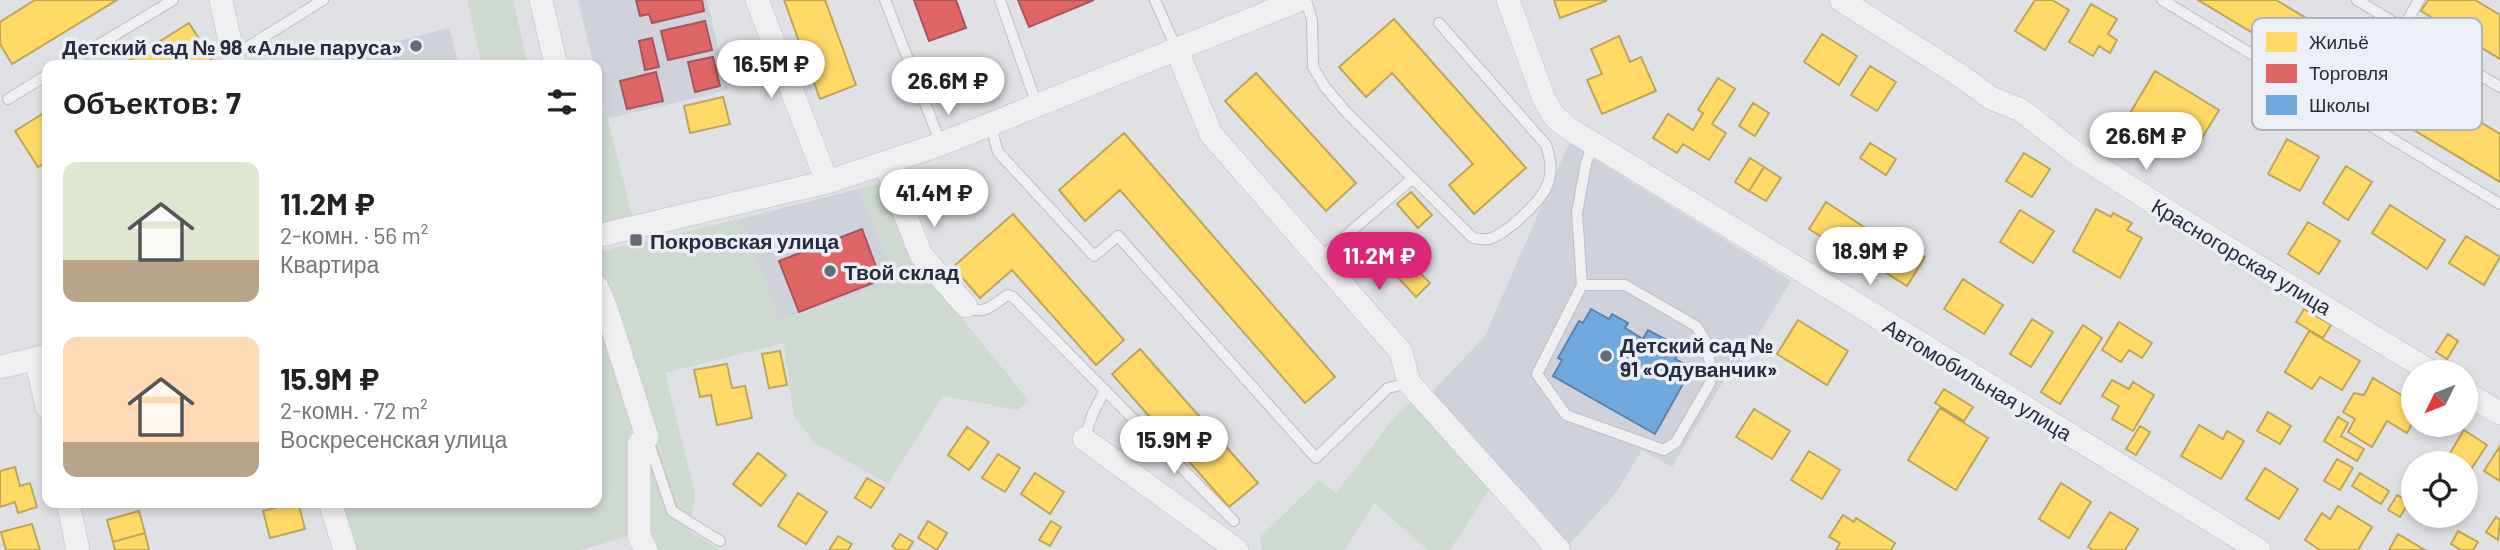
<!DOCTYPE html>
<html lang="ru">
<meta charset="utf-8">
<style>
body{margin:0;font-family:Barlow,sans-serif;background:#f2f2f2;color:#222;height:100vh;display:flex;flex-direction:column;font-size:26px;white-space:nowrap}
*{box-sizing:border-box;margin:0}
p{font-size:23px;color:#767676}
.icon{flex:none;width:38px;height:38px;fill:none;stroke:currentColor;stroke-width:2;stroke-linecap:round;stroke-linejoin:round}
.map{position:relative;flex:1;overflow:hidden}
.drawer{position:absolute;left:42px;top:60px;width:560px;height:448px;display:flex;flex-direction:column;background:#fff;border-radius:14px;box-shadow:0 4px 10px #0003}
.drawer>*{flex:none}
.needle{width:46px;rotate:227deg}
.fabs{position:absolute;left:2401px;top:360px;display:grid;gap:14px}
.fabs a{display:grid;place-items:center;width:77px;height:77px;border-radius:50%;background:#fff;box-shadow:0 4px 10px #0003;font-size:35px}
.price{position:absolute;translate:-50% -60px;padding:0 16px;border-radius:24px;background:#fff;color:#222;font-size:23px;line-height:46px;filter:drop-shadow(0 2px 4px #0008)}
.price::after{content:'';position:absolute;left:50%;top:42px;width:21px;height:16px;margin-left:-10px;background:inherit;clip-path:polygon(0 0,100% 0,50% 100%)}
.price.current{background:#db2777;color:#fff}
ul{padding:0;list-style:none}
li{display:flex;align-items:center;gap:21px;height:175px;padding:0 21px}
li span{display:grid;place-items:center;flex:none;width:196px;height:140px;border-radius:14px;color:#555}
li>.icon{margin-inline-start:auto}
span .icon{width:84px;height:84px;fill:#fffc;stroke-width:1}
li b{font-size:30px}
h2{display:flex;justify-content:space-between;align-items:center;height:84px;padding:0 21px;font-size:30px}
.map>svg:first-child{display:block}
.built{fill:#d0d2db}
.green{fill:#ced9d0}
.homes{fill:#ffd966;stroke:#bea55a;stroke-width:2}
.shops{fill:#e06666;stroke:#a8545a;stroke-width:2}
.schools{fill:#6fa8dc;stroke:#5982ad;stroke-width:2}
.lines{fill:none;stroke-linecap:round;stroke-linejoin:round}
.lane-casing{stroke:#bdbec3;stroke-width:12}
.street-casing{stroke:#bdbec3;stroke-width:24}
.lane{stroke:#efeff2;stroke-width:10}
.street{stroke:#efeff2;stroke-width:23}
.poi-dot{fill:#676b79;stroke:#edeff6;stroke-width:2.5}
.labels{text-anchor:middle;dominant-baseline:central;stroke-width:7;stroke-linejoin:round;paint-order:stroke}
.poi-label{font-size:21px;font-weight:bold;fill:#262b3f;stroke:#edeff6;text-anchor:start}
.street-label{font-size:21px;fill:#262b3f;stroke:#edeff6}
.key{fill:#edeff6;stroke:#b1b4bf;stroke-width:2}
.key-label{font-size:19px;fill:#262b3f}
</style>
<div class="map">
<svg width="2500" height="550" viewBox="0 0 2500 550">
<rect width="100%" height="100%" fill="#e0e1e5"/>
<path class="built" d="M 578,0 L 707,0 L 728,90 L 607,119 L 597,76 L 597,65 L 594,65 Z
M 449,28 L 459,65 L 306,65 Z
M 1569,143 L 1791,281 L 1732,379 L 1726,377 L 1672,467 L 1642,450 L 1616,493 L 1567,547 L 1432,392 L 1485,336 Z
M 858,189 L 898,281 L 780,320 L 740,219 Z"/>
<path class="green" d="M 467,0 L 513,0 L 528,65 L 482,65 Z
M 605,109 L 633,218 L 597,225 L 597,111 Z
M 882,183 L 915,260 L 1029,401 L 1017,410 L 943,396 L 888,484 L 814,442 L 794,416 L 784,343 L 665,373 L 695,494 L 690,531 L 720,550 L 661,550 L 655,545 L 649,530 L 581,550 L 354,550 L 338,502 L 597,502 L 597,252 L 740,219 L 781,320 L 898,281 L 858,189 Z
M 1411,402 L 1489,490 L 1450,550 L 1428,550 L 1374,503 L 1345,550 L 1262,550 L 1260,537 L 1319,480 L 1336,493 L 1394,418 Z"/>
<path class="homes" d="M 35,0 L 117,0 L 12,64 L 0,44 L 0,22 Z
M 784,0 L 825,0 L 856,85 L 820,99 Z
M 1554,0 L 1606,0 L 1606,1 L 1560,18 Z
M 2035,0 L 2052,0 L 2069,10 L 2045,50 L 2015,31 Z
M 2198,0 L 2276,0 L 2500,134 L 2500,182 Z
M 2428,0 L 2475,0 L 2500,15 L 2500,59 L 2421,11 Z
M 2091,4 L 2117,19 L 2108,34 L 2117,40 L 2110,53 L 2099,46 L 2093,56 L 2069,42 Z
M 1394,19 L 1526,168 L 1474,214 L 1449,185 L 1473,164 L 1392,73 L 1366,97 L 1339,67 Z
M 189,23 L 212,59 L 203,65 L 122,65 Z
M 1822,34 L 1857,56 L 1839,85 L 1804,62 Z
M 1619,36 L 1630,62 L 1641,57 L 1656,91 L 1602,114 L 1587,80 L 1602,74 L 1591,49 Z
M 1870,66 L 1896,82 L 1877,111 L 1851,95 Z
M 2155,71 L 2219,110 L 2193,153 L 2129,115 Z
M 1256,73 L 1356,183 L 1326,211 L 1225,101 Z
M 1718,78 L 1735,89 L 1712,124 L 1726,133 L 1709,160 L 1683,144 L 1677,153 L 1653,138 L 1668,114 L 1693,130 L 1703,113 L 1698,110 Z
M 723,97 L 730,124 L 690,133 L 684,106 Z
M 1753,103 L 1769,113 L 1755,136 L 1739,126 Z
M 47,111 L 47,161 L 38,167 L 15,131 Z
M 1124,133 L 1335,377 L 1305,403 L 1120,190 L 1085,221 L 1059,190 Z
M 2287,139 L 2319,157 L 2300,191 L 2268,174 Z
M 1870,143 L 1896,159 L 1886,175 L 1860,158 Z
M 2024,153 L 2050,169 L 2032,197 L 2006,181 Z
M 1750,158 L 1764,167 L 1749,191 L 1735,182 Z
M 2346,166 L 2372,182 L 2348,220 L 2323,203 Z
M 1764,167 L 1781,178 L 1766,201 L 1749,191 Z
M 1411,192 L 1432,215 L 1418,228 L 1397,204 Z
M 1826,202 L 1864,227 L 1847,253 L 1809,229 Z
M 2390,205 L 2445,240 L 2427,269 L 2372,233 Z
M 2096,209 L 2111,217 L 2113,213 L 2132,223 L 2127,230 L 2142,238 L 2120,278 L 2073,251 Z
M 2020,210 L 2054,231 L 2033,263 L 2000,242 Z
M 1013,214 L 1124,340 L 1096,365 L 1012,270 L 980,298 L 953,267 Z
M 2308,222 L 2340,241 L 2319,274 L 2288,254 Z
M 1890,236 L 1925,257 L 1907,286 L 1872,264 Z
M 2466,236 L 2500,257 L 2484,285 L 2449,263 Z
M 1405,258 L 1430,283 L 1416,297 L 1392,271 Z
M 1963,279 L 2003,305 L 1984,334 L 1944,309 Z
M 2304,309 L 2331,325 L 2323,338 L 2296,322 Z
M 2032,319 L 2053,332 L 2031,367 L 2010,354 Z
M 1798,320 L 1848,351 L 1827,385 L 1777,354 Z
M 2119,322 L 2152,343 L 2142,358 L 2129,350 L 2121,362 L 2102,350 Z
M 2083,325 L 2102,338 L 2060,404 L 2041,392 Z
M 2309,331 L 2360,361 L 2342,390 L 2320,377 L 2312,389 L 2285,372 Z
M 2448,334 L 2458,341 L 2447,359 L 2436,352 Z
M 1140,349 L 1258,483 L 1229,507 L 1112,374 Z
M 780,351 L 787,385 L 769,388 L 762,354 Z
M 727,364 L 732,388 L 745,386 L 752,418 L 717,425 L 711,395 L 700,397 L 694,370 Z
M 2373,378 L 2413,402 L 2413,422 L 2407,433 L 2387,421 L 2372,447 L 2348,432 L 2355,419 L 2343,412 L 2354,393 L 2364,395 Z
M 2112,380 L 2129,389 L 2133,382 L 2154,395 L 2133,431 L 2112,419 L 2119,406 L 2102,396 Z
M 1944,389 L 1973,407 L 1964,421 L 1935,403 Z
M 1940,408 L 1988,438 L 1956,490 L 1908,460 Z
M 1754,409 L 1790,431 L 1772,459 L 1736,437 Z
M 2268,412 L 2291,426 L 2280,444 L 2257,431 Z
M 2338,417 L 2348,423 L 2341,436 L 2364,449 L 2357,461 L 2324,441 Z
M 2199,425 L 2223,439 L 2227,431 L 2244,441 L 2221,479 L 2181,456 Z
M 2140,426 L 2150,432 L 2136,455 L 2126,449 Z
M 967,427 L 989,442 L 969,470 L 948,455 Z
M 2464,430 L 2487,445 L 2466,477 L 2466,464 L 2444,463 Z
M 2500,446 L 2500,481 L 2484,471 Z
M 1809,451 L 1840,470 L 1822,499 L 1791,480 Z
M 758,453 L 786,475 L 761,506 L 733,484 Z
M 998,454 L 1020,468 L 1005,492 L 982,478 Z
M 2337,459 L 2353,468 L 2340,490 L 2324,481 Z
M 15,467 L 20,486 L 30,483 L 37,507 L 18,513 L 15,502 L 0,507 L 0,471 Z
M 2265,468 L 2298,489 L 2279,519 L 2246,499 Z
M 1035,473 L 1064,492 L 1050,514 L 1021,494 Z
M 2360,473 L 2389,491 L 2381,504 L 2352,486 Z
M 867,478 L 884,488 L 871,508 L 855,498 Z
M 2061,483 L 2091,502 L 2069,538 L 2039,519 Z
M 798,493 L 827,512 L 806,544 L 778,526 Z
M 2397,495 L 2409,502 L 2400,517 L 2388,510 Z
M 298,502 L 305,529 L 270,538 L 263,511 Z
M 2338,506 L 2372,527 L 2358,550 L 2320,550 L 2305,540 L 2322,513 L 2330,519 Z
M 139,511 L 145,533 L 113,542 L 107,520 Z
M 2110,512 L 2138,529 L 2125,550 L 2093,550 L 2088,547 Z
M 1843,515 L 1854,522 L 1856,518 L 1895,543 L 1891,550 L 1836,550 L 1840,543 L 1829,537 Z
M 2496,517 L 2500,520 L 2498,540 L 2486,532 Z
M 928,521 L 947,533 L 937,550 L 918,538 Z
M 1051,521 L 1061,527 L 1050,546 L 1039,540 Z
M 32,524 L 40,550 L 6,550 L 1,532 Z
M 2458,531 L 2478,542 L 2473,550 L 2461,550 L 2451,544 Z
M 145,533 L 149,550 L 115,550 L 113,542 Z
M 900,534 L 913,542 L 908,550 L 897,550 L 892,546 Z
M 2398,534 L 2425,550 L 2389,550 Z
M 838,536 L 852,544 L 848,550 L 829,550 Z"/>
<path class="shops" d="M 636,0 L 702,0 L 704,11 L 652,23 L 649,14 L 640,16 Z
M 914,0 L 956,0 L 966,28 L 929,41 Z
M 1018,0 L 1094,0 L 1029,27 Z
M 705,21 L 712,50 L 668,60 L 661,31 Z
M 652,38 L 659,67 L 645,70 L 639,41 Z
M 713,57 L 720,86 L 695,92 L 688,62 Z
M 656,72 L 663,101 L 627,109 L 620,81 Z
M 862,229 L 881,280 L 799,312 L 779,261 Z"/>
<path class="schools" d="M 1591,309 L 1609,319 L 1612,314 L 1628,323 L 1625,328 L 1643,339 L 1648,330 L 1665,339 L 1661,345 L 1678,355 L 1675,359 L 1692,368 L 1655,434 L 1553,376 L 1562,360 L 1558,358 L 1579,321 L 1583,323 Z"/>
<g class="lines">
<defs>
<path id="lane" d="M 885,0 L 941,144
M 1000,0 L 1037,105
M 1155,0 L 1176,48
M 1306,0 L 1312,20 L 1313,67 L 1325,87 L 1347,113 L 1473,238 C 1479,239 1484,240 1489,239 C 1506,234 1538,204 1546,188 C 1553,173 1551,160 1546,145 L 1439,23
M 2162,0 L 2500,204
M 2357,0 L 2500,87
M 2403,28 L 2419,0
M 232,51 L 246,48 L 323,0
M 65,65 L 173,0
M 8,99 L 47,75
M 990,124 L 998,152 L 1094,256 L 1118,236 L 1316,458 L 1388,388 L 1409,383
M 1321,257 L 1413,178
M 1582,285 L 1625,285 L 1696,326 L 1705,340 L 1712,374 L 1710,383 L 1676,442 L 1664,450 L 1566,415 L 1537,374 L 1582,285 L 1577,213 L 1586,163 L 1593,144
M 966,306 C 985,317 992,304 1008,295 L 1013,297 L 1234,521
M 647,437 L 672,511 L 720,541
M 1084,439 L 1093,413 L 1105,390"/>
<path id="street" d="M 221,0 L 235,65
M 541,0 L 556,65
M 757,0 L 827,182
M 1508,0 L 1544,99 L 1554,116 L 1568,128 L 2259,550
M 1841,0 L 1961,76 L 1991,98 L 2021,110 L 2073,151 L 2172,214 L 2433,373
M 1176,48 L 1211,134 L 1401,352 L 1409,383 L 1559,550
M 885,163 L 921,255 L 966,306
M 597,236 L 827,182 L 941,144 L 1299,0
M 597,287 L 607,311 L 647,437 L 639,444 L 639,536 L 646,550
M 36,359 L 47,407
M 0,367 L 47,356
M 2466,393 L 2500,413
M 1084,439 L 1237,550
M 68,502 L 78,550
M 330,502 L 345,550"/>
</defs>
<use href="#lane" class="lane-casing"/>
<use href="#street" class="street-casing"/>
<use href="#lane" class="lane"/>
<use href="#street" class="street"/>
</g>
<g class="poi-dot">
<circle cx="416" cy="46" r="7"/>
<rect x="629" y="233" width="14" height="14" rx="3.5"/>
<circle cx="830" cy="271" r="7"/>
<circle cx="1606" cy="356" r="7"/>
</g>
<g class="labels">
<g class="poi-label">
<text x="402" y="46" text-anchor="end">Детский сад № 98 «Алые паруса»</text>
<text x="650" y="240">Покровская улица</text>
<text x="844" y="271">Твой склад</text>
<text x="1620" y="344">Детский сад №<tspan x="1620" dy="24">91 «Одуванчик»</tspan></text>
</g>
<g class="street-label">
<text transform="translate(2242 256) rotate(31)">Красногорская улица</text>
<text transform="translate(1978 379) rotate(31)">Автомобильная улица</text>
</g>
</g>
<rect x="2252" y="18" width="230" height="112" rx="10" class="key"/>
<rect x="2266" y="32" width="31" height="20" fill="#ffd966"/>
<rect x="2266" y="64" width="31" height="19" fill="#e06666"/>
<rect x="2266" y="95" width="31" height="20" fill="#6fa8dc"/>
<g class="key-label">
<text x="2309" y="49">Жильё</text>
<text x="2309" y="80">Торговля</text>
<text x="2309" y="112">Школы</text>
</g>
</svg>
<div class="fabs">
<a><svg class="needle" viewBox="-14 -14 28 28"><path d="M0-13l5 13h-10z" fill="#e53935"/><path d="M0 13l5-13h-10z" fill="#767676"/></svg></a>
<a><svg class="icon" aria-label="locate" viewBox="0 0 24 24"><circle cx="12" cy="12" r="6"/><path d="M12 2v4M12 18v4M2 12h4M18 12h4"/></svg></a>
</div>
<b class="price" style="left:771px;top:100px">16.5M ₽</b>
<b class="price" style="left:948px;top:117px">26.6M ₽</b>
<b class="price" style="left:2146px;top:172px">26.6M ₽</b>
<b class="price" style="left:934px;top:229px">41.4M ₽</b>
<b class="price" style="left:1870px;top:287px">18.9M ₽</b>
<b class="price current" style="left:1379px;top:292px">11.2M ₽</b>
<b class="price" style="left:1174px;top:476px">15.9M ₽</b>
<section class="drawer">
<h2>Объектов: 7<svg class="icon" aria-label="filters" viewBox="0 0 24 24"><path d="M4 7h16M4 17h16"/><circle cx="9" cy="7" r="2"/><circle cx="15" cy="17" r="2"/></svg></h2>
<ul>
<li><span style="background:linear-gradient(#dfe7d0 70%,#b9a48a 0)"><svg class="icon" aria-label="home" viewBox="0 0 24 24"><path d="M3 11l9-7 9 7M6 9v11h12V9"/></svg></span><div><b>11.2M ₽</b><p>2-комн. · 56 m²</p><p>Квартира</p></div></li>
<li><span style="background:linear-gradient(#ffd9b3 75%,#b9a48a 0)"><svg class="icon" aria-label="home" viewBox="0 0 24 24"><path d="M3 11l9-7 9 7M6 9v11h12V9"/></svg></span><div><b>15.9M ₽</b><p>2-комн. · 72 m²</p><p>Воскресенская улица</p></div></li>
</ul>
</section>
</div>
